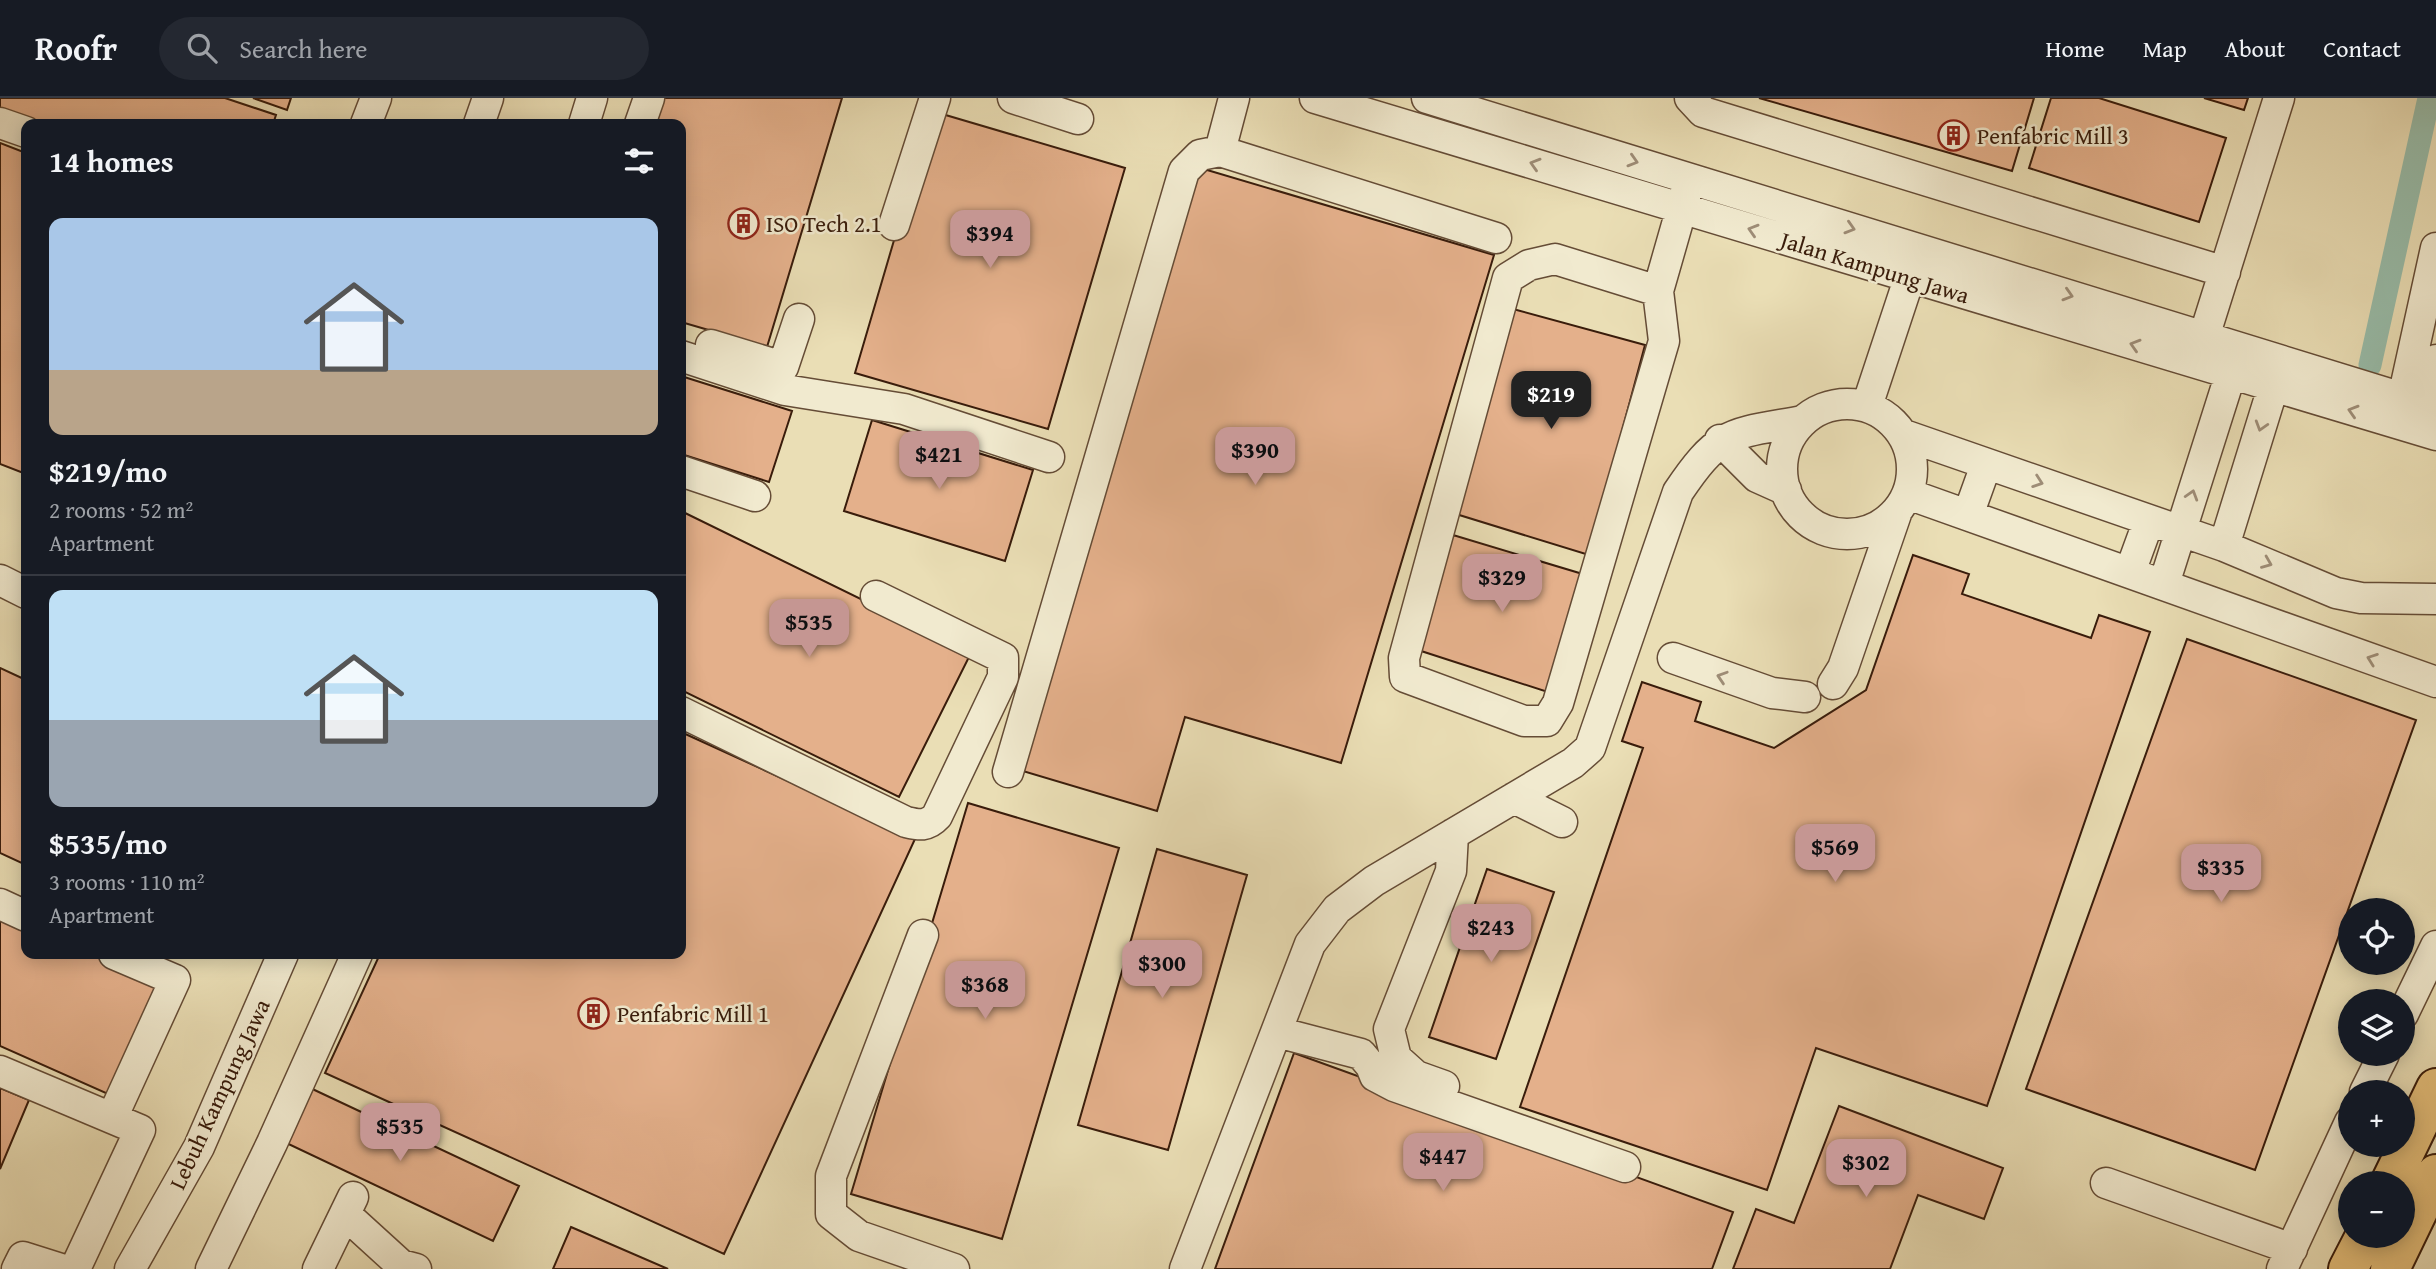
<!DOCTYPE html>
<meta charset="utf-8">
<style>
body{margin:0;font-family:"Gentium Book Plus",serif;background:#242831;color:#f1f3f6;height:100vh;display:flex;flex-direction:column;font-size:26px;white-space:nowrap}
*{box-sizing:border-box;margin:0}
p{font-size:23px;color:#9ea1a6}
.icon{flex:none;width:38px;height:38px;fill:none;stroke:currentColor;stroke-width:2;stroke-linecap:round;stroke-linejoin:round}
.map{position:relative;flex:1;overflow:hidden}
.side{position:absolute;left:21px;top:21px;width:665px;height:840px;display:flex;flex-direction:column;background:#171b24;border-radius:14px;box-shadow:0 4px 18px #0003}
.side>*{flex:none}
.buttons{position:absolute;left:2338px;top:800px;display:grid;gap:14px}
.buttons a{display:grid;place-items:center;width:77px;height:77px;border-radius:50%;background:#171b24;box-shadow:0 4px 18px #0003;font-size:35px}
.price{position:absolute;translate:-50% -60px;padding:0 16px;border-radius:14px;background:#c59692;color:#111;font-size:23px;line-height:46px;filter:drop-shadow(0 2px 4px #0008)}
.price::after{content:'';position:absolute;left:50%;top:42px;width:21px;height:16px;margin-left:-10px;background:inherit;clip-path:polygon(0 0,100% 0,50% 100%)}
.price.on{background:#222;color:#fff}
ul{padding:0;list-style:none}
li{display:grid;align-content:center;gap:14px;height:371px;padding:0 28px}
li+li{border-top:2px solid #363941}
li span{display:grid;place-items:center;height:217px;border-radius:14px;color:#555}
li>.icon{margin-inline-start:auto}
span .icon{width:126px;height:126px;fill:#fffc;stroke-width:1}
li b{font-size:30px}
h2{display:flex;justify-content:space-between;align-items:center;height:84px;padding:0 28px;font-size:30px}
header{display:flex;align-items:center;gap:42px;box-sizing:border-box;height:98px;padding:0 35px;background:#171b24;border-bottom:2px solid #363941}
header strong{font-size:33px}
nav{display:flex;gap:38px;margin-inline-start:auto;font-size:24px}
.search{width:490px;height:63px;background:#242831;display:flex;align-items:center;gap:18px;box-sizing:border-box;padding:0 24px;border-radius:38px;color:#9ea1a6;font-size:26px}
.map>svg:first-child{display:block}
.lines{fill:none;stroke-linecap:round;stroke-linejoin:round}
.canal{stroke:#98bca9;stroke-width:23}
.building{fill:#e4b08b;stroke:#391c0b;stroke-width:2}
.minor-casing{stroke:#654c36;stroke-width:33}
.highway-casing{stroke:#391c0b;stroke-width:42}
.minor{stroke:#f1eacf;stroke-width:30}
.highway{stroke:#e5bf7a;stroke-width:38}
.oneway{stroke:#9e8d77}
.labels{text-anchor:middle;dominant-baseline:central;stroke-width:5;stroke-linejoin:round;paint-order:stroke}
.poi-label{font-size:23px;fill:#391c0b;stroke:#f1eacf;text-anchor:start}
.street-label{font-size:23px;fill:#391c0b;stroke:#f1eacf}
</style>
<header>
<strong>Roofr</strong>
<div class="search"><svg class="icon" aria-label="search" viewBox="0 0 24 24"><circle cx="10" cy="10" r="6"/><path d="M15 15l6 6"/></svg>Search here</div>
<nav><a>Home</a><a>Map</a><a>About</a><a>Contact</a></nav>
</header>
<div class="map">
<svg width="2436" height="1171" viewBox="0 0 2436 1171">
<rect width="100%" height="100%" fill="#eadeb5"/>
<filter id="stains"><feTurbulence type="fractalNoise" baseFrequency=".00286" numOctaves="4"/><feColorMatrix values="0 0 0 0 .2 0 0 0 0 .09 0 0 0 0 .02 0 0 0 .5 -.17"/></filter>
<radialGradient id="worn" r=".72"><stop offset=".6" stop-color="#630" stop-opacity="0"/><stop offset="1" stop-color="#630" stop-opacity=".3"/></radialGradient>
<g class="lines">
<path class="canal" d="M 2370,267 L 2429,0"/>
</g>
<path class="building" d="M 0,0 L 225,0 L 276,17 L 273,26 L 44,26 L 0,11 Z
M 253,0 L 291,0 L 287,12 Z
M 656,0 L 842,0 L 767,249 L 681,224 L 681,26 L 648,26 Z
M 1759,0 L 2034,0 L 2012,73 Z
M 2051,0 L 2099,0 L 2226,40 L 2199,124 L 2029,70 Z
M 2204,0 L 2248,0 L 2244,12 Z
M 932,13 L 1125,70 L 1048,331 L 855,275 Z
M 0,45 L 26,55 L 26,376 L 0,366 Z
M 1197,69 L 1494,157 L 1341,665 L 1185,619 L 1157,713 L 1016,671 Z
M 1513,211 L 1645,247 L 1589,457 L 1456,416 Z
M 681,278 L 792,313 L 769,384 L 681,356 Z
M 872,322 L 1033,372 L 1005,463 L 844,413 Z
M 681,413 L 971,555 L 899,699 L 681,592 Z
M 1453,437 L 1586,477 L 1554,596 L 1415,551 Z
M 1913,457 L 1969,476 L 1962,496 L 2091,540 L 2099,517 L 2150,534 L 1987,1008 L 1816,950 L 1767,1092 L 1520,1009 L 1643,650 L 1622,643 L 1642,584 L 1701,604 L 1695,623 L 1774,650 L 1866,592 Z
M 2187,541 L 2416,622 L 2255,1072 L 2026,991 Z
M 0,570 L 26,582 L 26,767 L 0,755 Z
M 681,634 L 915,741 L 724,1156 L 325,975 L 380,856 L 681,856 Z
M 968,705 L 1119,750 L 1002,1141 L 851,1096 Z
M 1157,751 L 1247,777 L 1168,1052 L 1078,1027 Z
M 1487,771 L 1554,794 L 1496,961 L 1429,939 Z
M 0,813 L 26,825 L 26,856 L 96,856 L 159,884 L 108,996 L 0,948 Z
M 1294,955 L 1733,1114 L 1712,1171 L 1215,1171 Z
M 306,988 L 519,1088 L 493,1143 L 280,1042 Z
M 0,990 L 29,1002 L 0,1071 Z
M 1839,1008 L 2003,1070 L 1984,1121 L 1918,1097 L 1890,1171 L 1733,1171 L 1756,1111 L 1794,1125 Z
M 571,1129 L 668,1171 L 553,1171 Z"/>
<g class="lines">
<defs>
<path id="minor" d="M 1013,0 L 1078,21
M 1234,0 L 1220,53 L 1496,140
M 1315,0 L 2436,337
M 1427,0 L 2396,298 L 2436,308
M 1690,0 L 1703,14 L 2225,174
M 0,25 L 26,34
M 366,26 L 376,0
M 479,26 L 488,0
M 584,26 L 592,0
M 640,26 L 649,0
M 894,127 L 935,0
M 1658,193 L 1555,161 L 1529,167 L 1508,180 L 1404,560 L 1405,579 L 1524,623 L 1547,623 L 1558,605 L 1664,243 L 1658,193 L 1690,81
M 711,247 L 783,269 L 799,221
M 681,258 L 785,292 L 904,311 L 1049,359
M 2198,258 L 2279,0
M 2403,300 L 2436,150
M1782 371a65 65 0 1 1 130 0a65 65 0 1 1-130 0Z
M 1867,308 L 1915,163
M 2421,322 L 2436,262
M 1904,337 L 2224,448 L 2336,495 L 2361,500 L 2436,501
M 1720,342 L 1757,379 L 1786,392
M 681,373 L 755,398
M 1908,396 L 2436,584
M 1968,417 L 1986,367
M 2224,448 L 2279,270
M 2130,474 L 2149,422
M 0,482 L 26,495
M 2164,486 L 2236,259
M 1673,560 L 1772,595 L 1805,599
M 1833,586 L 1843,570 L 1897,413
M 681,614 L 906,724 C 919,727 927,729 937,718 L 1003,579 L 1003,560 L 876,498
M 1008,674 L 1184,73 L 1200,57 L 1220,53
M 1514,700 L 1562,724
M 0,806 L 26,818
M 923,837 L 831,1078 L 831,1116 L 859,1138 L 954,1171
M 2403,916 L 2436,848
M 1277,934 L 1361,956 L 1371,968 L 1375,978 L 1394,988 L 1625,1069
M 0,973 L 140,1032 L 75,1171
M 1444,988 L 1416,978 L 1396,960 L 1389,931 L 1451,773 L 1453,736
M 2365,994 L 2384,956
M 112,1020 L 175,882 L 114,856
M 2106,1085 L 2292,1151
M 345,1116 L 401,1167 L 416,1171
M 17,1171 L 23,1159 L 61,1171
M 130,1171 L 199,1049 L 283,856
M 211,1171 L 272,1045 L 357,856
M 318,1171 L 353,1099
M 1185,1171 L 1310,846 L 1337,811 L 1374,783 L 1573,665 L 1590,650 L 1678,394 C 1720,331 1732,336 1803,323
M 2282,1171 L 2350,1024"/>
<path id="highway" d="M 2390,1085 L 2436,990
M 2348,1171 L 2365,1138
M 2390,1171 L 2436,1076"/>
</defs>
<use href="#minor" class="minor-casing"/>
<use href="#highway" class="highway-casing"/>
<use href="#minor" class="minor"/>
<use href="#highway" class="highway"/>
</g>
<defs><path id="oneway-chevron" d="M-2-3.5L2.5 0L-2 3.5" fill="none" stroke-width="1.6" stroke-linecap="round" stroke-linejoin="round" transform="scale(1.75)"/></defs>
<g class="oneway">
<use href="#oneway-chevron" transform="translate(1633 63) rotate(17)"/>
<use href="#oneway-chevron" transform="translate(1535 66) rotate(-163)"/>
<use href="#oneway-chevron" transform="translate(1850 130) rotate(17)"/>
<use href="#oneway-chevron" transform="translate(1753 132) rotate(-163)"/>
<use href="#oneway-chevron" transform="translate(2068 197) rotate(17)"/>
<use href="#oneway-chevron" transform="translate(2135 247) rotate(-163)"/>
<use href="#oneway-chevron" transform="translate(2353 313) rotate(-163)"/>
<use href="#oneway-chevron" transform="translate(2261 328) rotate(107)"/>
<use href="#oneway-chevron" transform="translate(2038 384) rotate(19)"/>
<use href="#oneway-chevron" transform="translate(2192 397) rotate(-73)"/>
<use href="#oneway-chevron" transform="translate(2267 465) rotate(22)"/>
<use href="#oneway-chevron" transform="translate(2372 561) rotate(-160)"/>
<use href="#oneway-chevron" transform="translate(1722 579) rotate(-162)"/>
</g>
<defs>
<symbol id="building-ring" viewBox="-11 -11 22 22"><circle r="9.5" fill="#f1eacf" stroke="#8f2418" stroke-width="1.5"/><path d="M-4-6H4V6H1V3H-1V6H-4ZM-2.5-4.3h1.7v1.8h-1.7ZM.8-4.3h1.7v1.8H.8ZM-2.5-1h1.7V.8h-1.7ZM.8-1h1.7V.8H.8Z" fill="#8f2418"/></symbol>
</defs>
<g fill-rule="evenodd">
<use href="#building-ring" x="1936" y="20" width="35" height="35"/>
<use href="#building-ring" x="726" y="108" width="35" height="35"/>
<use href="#building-ring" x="576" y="898" width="35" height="35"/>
</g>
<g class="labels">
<g class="poi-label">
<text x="1977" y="37">Penfabric Mill 3</text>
<text x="766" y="125">ISO Tech 2.1</text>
<text x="617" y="915">Penfabric Mill 1</text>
</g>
<g class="street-label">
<text transform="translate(1875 169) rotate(17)">Jalan Kampung Jawa</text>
<text transform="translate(219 996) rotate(-65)">Lebuh Kampung Jawa</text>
</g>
</g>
<rect width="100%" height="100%" filter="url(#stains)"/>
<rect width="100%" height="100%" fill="url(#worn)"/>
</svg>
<div class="buttons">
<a><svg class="icon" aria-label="locate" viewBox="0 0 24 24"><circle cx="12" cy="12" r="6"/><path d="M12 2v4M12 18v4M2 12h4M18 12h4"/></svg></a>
<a><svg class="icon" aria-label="layers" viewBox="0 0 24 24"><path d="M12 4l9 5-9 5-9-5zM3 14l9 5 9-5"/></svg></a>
<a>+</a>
<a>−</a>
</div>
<b class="price" style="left:990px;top:172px">$394</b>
<b class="price on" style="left:1551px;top:333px">$219</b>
<b class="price" style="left:1255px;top:389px">$390</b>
<b class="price" style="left:939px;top:393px">$421</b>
<b class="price" style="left:1502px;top:516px">$329</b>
<b class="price" style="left:809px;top:561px">$535</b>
<b class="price" style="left:1835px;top:786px">$569</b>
<b class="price" style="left:2221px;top:806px">$335</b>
<b class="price" style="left:1491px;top:866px">$243</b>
<b class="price" style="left:1162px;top:902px">$300</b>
<b class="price" style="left:985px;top:923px">$368</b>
<b class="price" style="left:400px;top:1065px">$535</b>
<b class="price" style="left:1443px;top:1095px">$447</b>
<b class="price" style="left:1866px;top:1101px">$302</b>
<section class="side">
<h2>14 homes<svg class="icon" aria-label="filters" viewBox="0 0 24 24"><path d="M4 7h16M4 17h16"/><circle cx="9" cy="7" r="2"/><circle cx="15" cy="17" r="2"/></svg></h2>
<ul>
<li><span style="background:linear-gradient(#a9c7e8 70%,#b9a48a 0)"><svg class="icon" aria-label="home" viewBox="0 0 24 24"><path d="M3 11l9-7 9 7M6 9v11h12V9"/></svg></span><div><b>$219/mo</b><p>2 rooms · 52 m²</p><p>Apartment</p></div></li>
<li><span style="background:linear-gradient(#bfe0f5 60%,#9aa5b1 0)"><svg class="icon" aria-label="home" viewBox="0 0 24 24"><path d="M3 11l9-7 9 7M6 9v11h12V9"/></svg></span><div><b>$535/mo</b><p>3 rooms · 110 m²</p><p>Apartment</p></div></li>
</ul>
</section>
</div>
